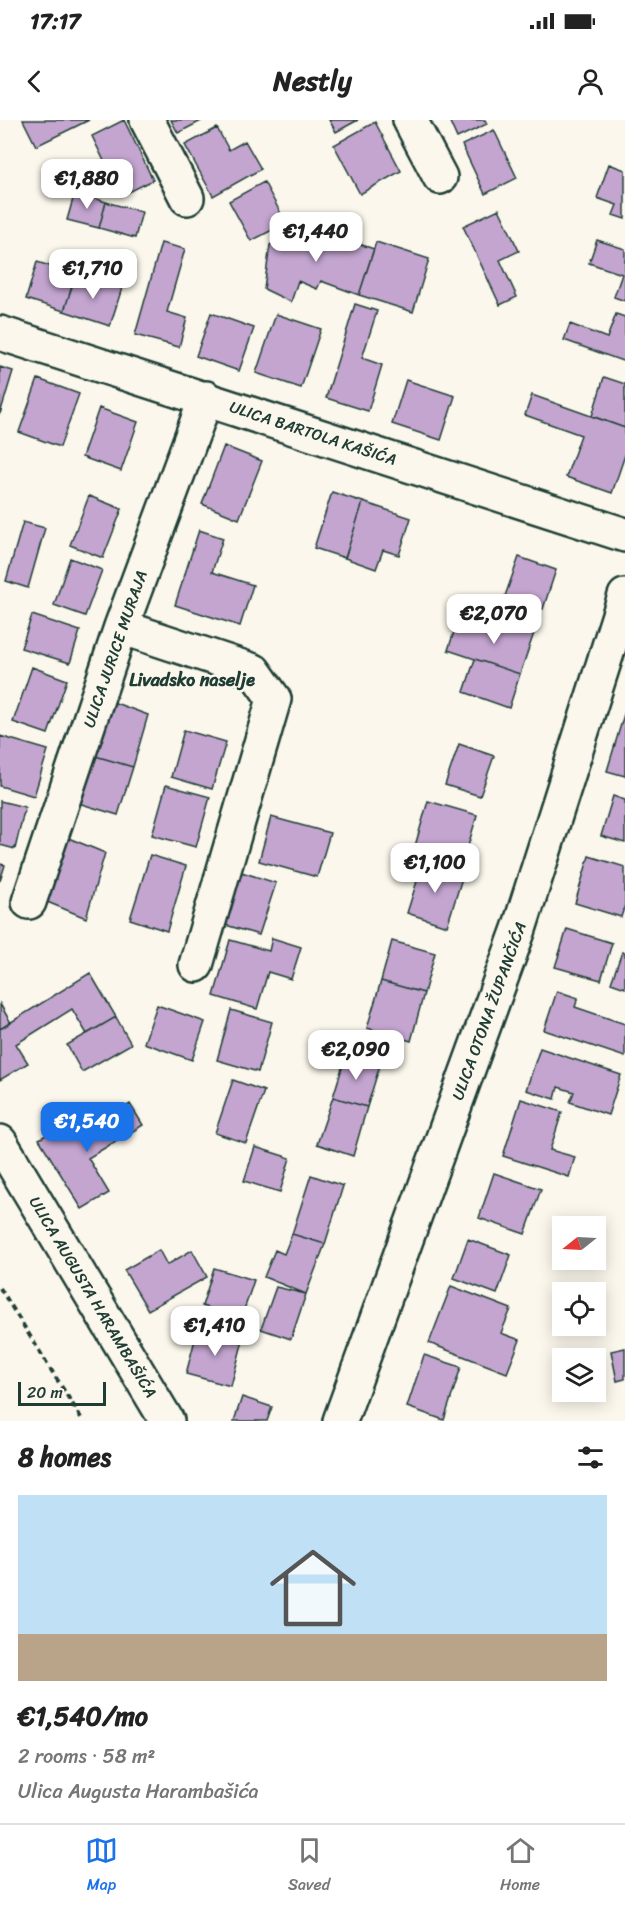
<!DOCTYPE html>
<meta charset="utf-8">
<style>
body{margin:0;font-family:Sriracha,sans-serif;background:#f2f2f2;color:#222;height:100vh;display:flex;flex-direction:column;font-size:22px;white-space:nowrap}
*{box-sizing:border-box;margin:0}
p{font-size:20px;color:#767676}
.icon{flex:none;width:33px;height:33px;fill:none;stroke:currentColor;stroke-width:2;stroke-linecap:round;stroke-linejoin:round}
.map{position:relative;height:1301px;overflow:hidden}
.details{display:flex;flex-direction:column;background:#fff;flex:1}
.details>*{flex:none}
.needle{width:39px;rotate:252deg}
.buttons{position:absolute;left:552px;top:1096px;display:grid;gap:12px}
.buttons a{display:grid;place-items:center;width:54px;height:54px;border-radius:0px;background:#fff;box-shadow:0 3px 15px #0003;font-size:30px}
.scale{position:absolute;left:18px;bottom:15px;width:88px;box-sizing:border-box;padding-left:6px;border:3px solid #1f3d34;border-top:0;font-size:16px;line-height:21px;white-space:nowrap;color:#1f3d34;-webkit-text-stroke:4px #fbf7ec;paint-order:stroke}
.price{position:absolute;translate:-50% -51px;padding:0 14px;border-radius:12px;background:#fff;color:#222;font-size:20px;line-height:39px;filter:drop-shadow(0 2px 3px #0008)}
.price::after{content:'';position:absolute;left:50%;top:36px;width:18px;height:14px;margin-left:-9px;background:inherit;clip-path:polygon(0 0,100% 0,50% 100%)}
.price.selected{background:#1a73e8;color:#fff}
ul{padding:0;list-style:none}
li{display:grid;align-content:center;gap:12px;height:318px;padding:0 18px}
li+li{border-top:2px solid #e0e0e0}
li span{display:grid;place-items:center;height:186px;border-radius:0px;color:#555}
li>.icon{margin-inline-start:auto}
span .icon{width:108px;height:108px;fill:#fffc;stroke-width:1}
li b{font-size:26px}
h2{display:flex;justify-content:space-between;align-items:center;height:72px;padding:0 18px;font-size:26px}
.status{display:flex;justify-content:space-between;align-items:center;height:42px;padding:0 30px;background:#fff;direction:ltr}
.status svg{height:16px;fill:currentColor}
header{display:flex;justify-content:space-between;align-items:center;height:78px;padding:0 18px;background:#fff;font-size:27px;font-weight:700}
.dock{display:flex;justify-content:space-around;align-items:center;height:84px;border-top:2px solid #e0e0e0;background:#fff;font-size:16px;color:#767676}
.dock a{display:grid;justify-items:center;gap:3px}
.dock .selected{color:#1a73e8}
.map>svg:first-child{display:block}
.building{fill:#c3a5d0;stroke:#1f3d34;stroke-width:1.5}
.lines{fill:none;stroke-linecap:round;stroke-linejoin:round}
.street-casing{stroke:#1f3d34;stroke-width:38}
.secondary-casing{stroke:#1f3d34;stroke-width:38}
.path{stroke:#1f3d34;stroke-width:4;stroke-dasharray:6 4.5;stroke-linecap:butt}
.street{stroke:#fbf7ec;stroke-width:33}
.secondary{stroke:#fbf7ec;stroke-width:33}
.labels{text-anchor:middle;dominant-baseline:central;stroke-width:5;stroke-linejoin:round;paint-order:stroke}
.street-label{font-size:16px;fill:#1f3d34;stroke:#fbf7ec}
.neighbourhood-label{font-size:18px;font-weight:bold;fill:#1f3d34;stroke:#fbf7ec}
</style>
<div class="status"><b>17:17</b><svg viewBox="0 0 49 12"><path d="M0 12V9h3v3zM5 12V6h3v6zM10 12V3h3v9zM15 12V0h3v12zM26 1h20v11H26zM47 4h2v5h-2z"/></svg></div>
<header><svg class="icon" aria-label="back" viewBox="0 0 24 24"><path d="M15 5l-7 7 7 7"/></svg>Nestly<svg class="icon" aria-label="person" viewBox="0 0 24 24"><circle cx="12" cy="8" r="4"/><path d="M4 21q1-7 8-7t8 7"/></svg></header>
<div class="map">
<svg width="625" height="1301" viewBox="0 0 625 1301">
<rect width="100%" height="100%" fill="#fbf7ec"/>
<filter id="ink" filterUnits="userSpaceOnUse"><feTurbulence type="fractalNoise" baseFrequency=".0167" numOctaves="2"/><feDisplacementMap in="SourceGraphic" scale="12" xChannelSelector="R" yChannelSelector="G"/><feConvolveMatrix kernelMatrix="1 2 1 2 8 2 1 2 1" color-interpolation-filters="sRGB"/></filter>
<g filter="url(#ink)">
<path class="building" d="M 23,0 L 89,0 L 36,26 Z
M 124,0 L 153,60 L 121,76 L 92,16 Z
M 171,0 L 203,0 L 178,13 Z
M 329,0 L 358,0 L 336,12 Z
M 449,0 L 485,0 L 487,4 L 457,18 Z
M 375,2 L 401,51 L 360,74 L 334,25 Z
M 217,8 L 229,30 L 245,21 L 261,49 L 213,76 L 185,25 Z
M 494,10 L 517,58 L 485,74 L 462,25 Z
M 609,44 L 625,50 L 625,99 L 613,95 L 617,85 L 597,78 Z
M 264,62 L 286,103 L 251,121 L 229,81 Z
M 75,72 L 106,82 L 99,108 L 67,100 Z
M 106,82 L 142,92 L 135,118 L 99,108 Z
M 499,89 L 519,131 L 500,140 L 517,177 L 500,185 L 463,106 Z
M 308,107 L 374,129 L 359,175 L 321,161 L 317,169 L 298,161 L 291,182 L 264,169 L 270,125 Z
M 597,120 L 625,129 L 625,181 L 614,177 L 622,154 L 589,143 Z
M 376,122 L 429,139 L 413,192 L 359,175 Z
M 161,123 L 185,129 L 167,192 L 187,198 L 179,227 L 135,215 Z
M 37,142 L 76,154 L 64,191 L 26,179 Z
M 76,154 L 122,168 L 110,206 L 64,191 Z
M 355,184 L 377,191 L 362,238 L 382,245 L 368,291 L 326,278 Z
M 211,193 L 254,208 L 239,251 L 196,236 Z
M 276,194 L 321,209 L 301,268 L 256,253 Z
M 616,194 L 625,197 L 625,242 L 564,220 L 570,204 L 607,218 Z
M 0,247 L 13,251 L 0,294 Z
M 604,257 L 625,264 L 625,308 L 592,296 Z
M 38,259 L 79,274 L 60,327 L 19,312 Z
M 406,260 L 455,276 L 441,320 L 392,304 Z
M 532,275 L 625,308 L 625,335 L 612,373 L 566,357 L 581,315 L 525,295 Z
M 99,288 L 138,302 L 121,351 L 82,337 Z
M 224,326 L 262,341 L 239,399 L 202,384 Z
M 332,372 L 363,382 L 345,438 L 314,428 Z
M 89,376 L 122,389 L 103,438 L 70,425 Z
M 363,382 L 411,398 L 399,435 L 383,430 L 376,449 L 345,438 Z
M 23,402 L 45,408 L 28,468 L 6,461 Z
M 199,410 L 223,418 L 212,452 L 253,465 L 240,506 L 175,485 Z
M 519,437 L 556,450 L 543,489 L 505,476 Z
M 70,438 L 102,450 L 85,496 L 54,485 Z
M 32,495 L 80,511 L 70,543 L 21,528 Z
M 490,499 L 534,513 L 520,554 L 448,530 L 457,503 L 485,513 Z
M 475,539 L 520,554 L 509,588 L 464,572 Z
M 32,547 L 67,560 L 48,614 L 13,602 Z
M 110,581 L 148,595 L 133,647 L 92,635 Z
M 625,591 L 625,656 L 607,651 Z
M 184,610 L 226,622 L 212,669 L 171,657 Z
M 0,616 L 48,630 L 34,676 L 0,666 Z
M 459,624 L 494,636 L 480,676 L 445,665 Z
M 92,635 L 133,647 L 118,695 L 78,683 Z
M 166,665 L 210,677 L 196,727 L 152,715 Z
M 613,676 L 625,680 L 625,723 L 601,716 Z
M 0,681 L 25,687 L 15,729 L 0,725 Z
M 428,681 L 477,695 L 464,740 L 415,726 Z
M 271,697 L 330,713 L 317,757 L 259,741 Z
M 66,717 L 105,733 L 86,798 L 40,779 Z
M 150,735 L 186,746 L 167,811 L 130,799 Z
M 589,736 L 625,747 L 625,785 L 621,797 L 575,783 Z
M 423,742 L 463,755 L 447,806 L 407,793 Z
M 0,744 L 5,745 L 0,761 Z
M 235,750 L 276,763 L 259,815 L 219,803 Z
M 567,809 L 612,823 L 601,860 L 555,847 Z
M 272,818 L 301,827 L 291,859 L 268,852 L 257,889 L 214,876 L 230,820 L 269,831 Z
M 392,821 L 435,833 L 424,873 L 381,861 Z
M 622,832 L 625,833 L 625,868 L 611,863 Z
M 90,853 L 116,897 L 87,914 L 72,889 L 16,924 L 28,943 L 0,960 L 0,909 Z
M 381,861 L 424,873 L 411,921 L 367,908 Z
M 557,871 L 578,878 L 575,887 L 625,904 L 625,937 L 544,910 Z
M 0,884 L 11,903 L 0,909 Z
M 157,885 L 205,902 L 192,940 L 144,923 Z
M 231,890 L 272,902 L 258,952 L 217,940 Z
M 116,897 L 131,924 L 82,952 L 67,925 Z
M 540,928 L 621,955 L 608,995 L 570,982 L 574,972 L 558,967 L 555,979 L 526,970 Z
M 346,935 L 380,945 L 367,987 L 333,977 Z
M 233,960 L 264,971 L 246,1023 L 215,1013 Z
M 333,977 L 367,987 L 353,1036 L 317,1024 Z
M 521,979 L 562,992 L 550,1030 L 575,1037 L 569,1057 L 503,1036 Z
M 130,984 L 143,1005 L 88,1038 L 109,1073 L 82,1089 L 39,1019 L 65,1004 L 74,1018 Z
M 255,1027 L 290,1038 L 280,1072 L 244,1061 Z
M 494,1053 L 541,1069 L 525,1114 L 479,1098 Z
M 311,1055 L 343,1066 L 325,1124 L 292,1114 Z
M 292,1114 L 325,1124 L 306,1174 L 264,1157 L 275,1130 L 284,1134 Z
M 468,1119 L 511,1135 L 497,1174 L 454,1158 Z
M 159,1130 L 167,1145 L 192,1130 L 207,1157 L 148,1190 L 124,1150 Z
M 214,1148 L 254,1160 L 241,1199 L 202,1186 Z
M 451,1166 L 511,1189 L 501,1213 L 520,1220 L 507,1253 L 429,1223 Z
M 276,1167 L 306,1174 L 291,1219 L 261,1209 Z
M 198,1208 L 243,1220 L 231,1266 L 186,1254 Z
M 625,1228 L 625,1259 L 617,1261 L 611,1231 Z
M 424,1235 L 461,1247 L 444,1300 L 407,1287 Z
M 242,1277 L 272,1287 L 267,1301 L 234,1301 Z"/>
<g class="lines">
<defs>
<path id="street" d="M 147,0 L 187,78
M 410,0 L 440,57
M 0,213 L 625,415
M 121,507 L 254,551 L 274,579 L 196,845
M 29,782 L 121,507 L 206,278"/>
<path id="secondary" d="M 0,1022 L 167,1301
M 340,1301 L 519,809 L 625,476"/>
</defs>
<use href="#street" class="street-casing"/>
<use href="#secondary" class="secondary-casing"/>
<path class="path" d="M 0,1168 L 83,1301"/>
<use href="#street" class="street"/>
<use href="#secondary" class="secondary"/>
</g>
</g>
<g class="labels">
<g class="street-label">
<text transform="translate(313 313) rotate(18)">ULICA BARTOLA KAŠIĆA</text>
<text transform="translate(115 529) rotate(-71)">ULICA JURICE MURAJA</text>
<text transform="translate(489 891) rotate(-70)">ULICA OTONA ŽUPANČIĆA</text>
<text transform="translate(93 1177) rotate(59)">ULICA AUGUSTA HARAMBAŠIĆA</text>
</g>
<g class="neighbourhood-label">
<text x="192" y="560">Livadsko naselje</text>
</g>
</g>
</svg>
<div class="buttons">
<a><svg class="needle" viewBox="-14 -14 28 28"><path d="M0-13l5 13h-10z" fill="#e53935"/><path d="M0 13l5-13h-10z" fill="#767676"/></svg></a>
<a><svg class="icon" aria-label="locate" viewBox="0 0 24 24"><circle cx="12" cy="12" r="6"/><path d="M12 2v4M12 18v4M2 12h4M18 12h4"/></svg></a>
<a><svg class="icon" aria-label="layers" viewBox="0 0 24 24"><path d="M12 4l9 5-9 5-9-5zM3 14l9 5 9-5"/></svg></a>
</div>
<div class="scale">20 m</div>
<b class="price" style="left:87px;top:90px">€1,880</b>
<b class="price" style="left:316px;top:143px">€1,440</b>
<b class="price" style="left:93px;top:180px">€1,710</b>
<b class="price" style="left:494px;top:525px">€2,070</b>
<b class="price" style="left:435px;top:774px">€1,100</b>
<b class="price" style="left:356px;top:961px">€2,090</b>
<b class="price selected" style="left:87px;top:1033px">€1,540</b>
<b class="price" style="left:215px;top:1237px">€1,410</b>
</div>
<section class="details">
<h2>8 homes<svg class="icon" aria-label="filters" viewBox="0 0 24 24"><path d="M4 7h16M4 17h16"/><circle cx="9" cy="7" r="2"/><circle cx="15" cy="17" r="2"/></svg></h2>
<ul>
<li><span style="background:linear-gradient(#bfe0f5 75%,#b9a48a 0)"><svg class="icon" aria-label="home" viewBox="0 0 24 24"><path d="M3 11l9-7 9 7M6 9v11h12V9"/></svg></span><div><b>€1,540/mo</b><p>2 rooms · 58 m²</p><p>Ulica Augusta Harambašića</p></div></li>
</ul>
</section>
<nav class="dock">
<a class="selected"><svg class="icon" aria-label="map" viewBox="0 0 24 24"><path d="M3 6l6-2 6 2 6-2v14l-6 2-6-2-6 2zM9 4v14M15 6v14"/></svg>Map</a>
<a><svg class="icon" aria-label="saved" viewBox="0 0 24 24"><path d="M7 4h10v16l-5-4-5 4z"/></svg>Saved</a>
<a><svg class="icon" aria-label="home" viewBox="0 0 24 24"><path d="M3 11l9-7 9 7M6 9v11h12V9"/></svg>Home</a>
</nav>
